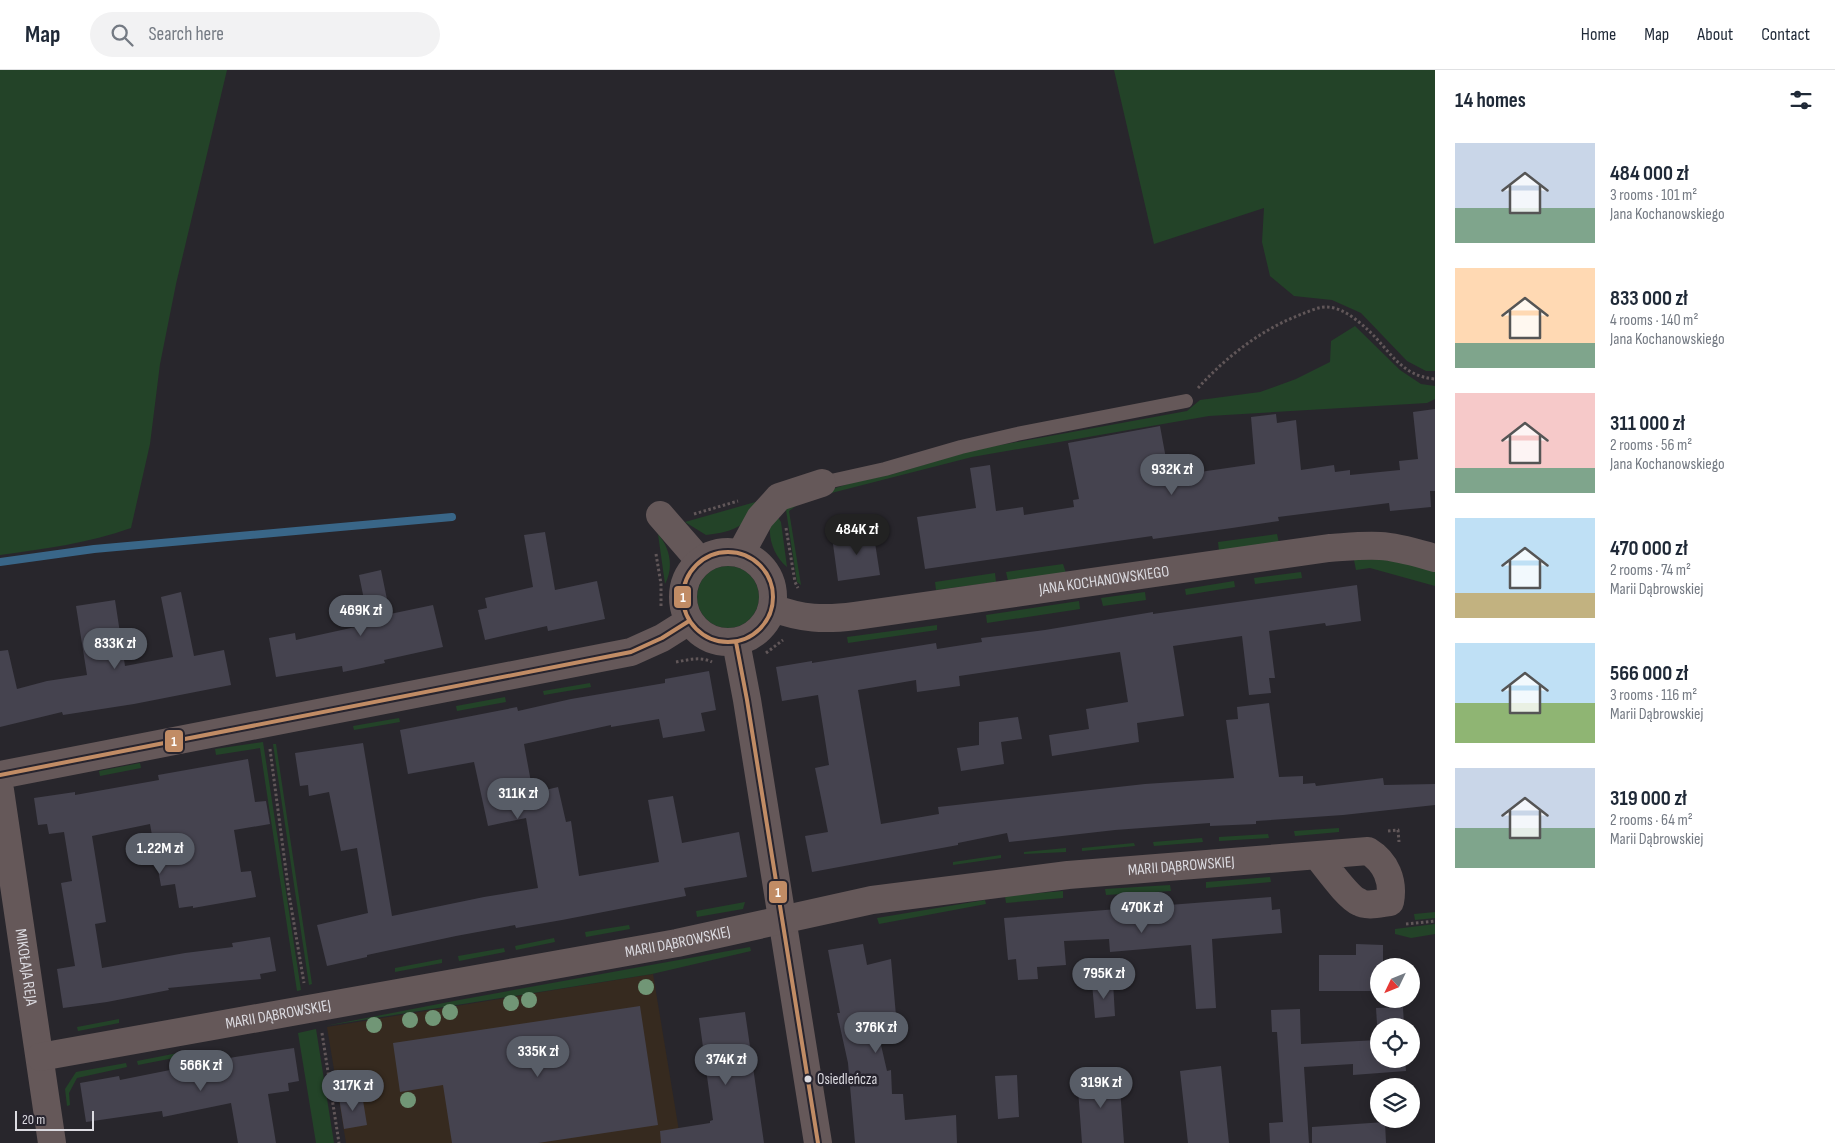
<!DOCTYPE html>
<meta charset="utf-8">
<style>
body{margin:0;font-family:"Sofia Sans Condensed",sans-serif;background:#f2f2f3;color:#1f2937;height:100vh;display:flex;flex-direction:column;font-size:19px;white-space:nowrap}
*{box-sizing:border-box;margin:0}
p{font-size:16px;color:#747a83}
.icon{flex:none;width:28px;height:28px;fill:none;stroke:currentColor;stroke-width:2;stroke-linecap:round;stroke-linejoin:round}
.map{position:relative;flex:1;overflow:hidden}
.drawer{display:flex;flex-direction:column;background:#fff;width:400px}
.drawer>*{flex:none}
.needle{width:32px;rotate:227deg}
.controls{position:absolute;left:1370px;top:888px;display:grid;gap:10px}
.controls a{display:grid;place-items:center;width:50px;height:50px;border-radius:50%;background:#fff;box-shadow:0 2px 12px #0003;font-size:25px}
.scale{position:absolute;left:15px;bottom:12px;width:79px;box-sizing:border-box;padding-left:5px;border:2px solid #dcdbe1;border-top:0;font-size:14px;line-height:18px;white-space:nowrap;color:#dcdbe1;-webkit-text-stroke:4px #27242e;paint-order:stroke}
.price{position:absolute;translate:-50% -42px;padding:0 11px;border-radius:18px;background:#585d67;color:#fff;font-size:16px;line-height:32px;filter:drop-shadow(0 1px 2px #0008)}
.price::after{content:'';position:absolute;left:50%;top:30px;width:15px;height:11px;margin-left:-8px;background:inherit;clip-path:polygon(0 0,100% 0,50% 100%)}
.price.on{background:#222;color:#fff}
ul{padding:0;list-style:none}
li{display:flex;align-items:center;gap:15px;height:125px;padding:0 20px}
li span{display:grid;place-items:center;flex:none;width:140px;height:100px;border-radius:0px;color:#555}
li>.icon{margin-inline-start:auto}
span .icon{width:60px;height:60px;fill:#fffc;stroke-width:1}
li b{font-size:21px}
h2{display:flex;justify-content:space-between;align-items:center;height:60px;padding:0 20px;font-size:21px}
header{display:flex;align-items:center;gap:30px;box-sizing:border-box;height:70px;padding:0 25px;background:#fff;border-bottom:1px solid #e0e1e3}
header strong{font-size:24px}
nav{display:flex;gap:28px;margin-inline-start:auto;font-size:18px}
.search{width:350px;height:45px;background:#f2f2f3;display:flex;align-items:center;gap:12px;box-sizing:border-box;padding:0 18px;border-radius:28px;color:#747a83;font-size:19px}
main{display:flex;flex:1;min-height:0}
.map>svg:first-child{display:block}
.education{fill:#362a1f}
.green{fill:#234328}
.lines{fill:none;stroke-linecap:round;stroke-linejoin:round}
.stream{stroke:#396688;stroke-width:8}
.building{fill:#45434f}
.path{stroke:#615759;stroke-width:3;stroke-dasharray:2.5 2.5;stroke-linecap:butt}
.lane{stroke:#655859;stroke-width:14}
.street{stroke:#655859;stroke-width:28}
.bus-1-casing{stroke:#27242e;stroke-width:8}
.bus-1{stroke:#c18c65;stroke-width:4}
.tree{fill:#719676}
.bus-dot{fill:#dcdbe1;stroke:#27242e;stroke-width:2}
.labels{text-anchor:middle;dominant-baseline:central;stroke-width:5;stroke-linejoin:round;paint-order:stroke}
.bus-label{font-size:15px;fill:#dcdbe1;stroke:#27242e;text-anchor:start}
.street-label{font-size:16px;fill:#dcdbe1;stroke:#27242e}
.line-badge{stroke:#27242e;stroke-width:2}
.badge-label{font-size:14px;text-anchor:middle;font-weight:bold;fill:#fff}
</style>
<header>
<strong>Map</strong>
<div class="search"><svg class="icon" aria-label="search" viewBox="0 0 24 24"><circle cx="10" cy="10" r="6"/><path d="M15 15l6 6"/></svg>Search here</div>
<nav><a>Home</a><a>Map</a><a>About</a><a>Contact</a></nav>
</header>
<main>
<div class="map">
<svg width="1435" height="1073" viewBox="0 0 1435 1073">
<rect width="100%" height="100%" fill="#28262c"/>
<path class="education" d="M 653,904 L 681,1073 L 346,1073 L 327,957 Z"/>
<path class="green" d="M 0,0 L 227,0 L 176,214 L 160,294 L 150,374 L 131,458 C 89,473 44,479 0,485 Z
M 1114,0 L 1435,0 L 1435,301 L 1426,301 L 1407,291 L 1361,243 L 1332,230 L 1294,226 L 1270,206 L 1262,172 L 1264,138 L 1154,174 Z
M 1355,256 L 1400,300 L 1421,314 L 1435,316 L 1435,329 L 1427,333 L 1209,346 L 972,387 L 804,430 L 789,441 L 801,515 L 797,512 L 786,440 L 789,433 L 851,413 L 893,404 L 973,380 L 1187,341 L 1200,330 L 1260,322 L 1296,309 L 1330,292 L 1331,271 Z
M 766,429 C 743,454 742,461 706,465 L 685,452 Z
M 775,443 L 781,452 L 787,497 C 772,485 764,459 775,443 Z
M 658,464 C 670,478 674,497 665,514 Z
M 1277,464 L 1279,473 L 1219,481 L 1218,472 Z
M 1379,489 L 1404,493 L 1435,501 L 1435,516 L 1370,498 L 1356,500 L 1354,490 Z
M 1063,494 L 1066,503 L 1008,511 L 1006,502 Z
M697 527a31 31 0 1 1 62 0a31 31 0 1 1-62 0Z
M 1301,502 L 1302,508 L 1255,514 L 1254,508 Z
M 995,503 L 996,512 L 936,520 L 935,512 Z
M 1234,511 L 1235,517 L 1186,525 L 1185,519 Z
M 1145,522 L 1146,530 L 1103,536 L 1101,528 Z
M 1079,531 L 1080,539 L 987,553 L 986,545 Z
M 937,555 L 937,560 L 848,573 L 847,567 Z
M 590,613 L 591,617 L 544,625 L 543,621 Z
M 505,627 L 506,632 L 457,641 L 456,636 Z
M 399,648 L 400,652 L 354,660 L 353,656 Z
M 263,672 L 301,920 L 297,921 L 260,678 L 216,685 L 215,679 Z
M 273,674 L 276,674 L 312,914 L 309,915 Z
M 140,693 L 141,698 L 100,706 L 99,701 Z
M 1339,758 L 1339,762 L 1295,766 L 1294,761 Z
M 1268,764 L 1269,768 L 1219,771 L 1219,767 Z
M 1202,768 L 1203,772 L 1154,776 L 1153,772 Z
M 1134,773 L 1135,776 L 1082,781 L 1082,778 Z
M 1066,778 L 1066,782 L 1024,784 L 1024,782 Z
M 1001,785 L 1001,788 L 953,795 L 953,792 Z
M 1270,807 L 1271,812 L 1206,818 L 1206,812 Z
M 1170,815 L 1171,821 L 1106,825 L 1105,819 Z
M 1063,821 L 1063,828 L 1006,833 L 1005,826 Z
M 985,830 L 986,834 L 879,854 L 877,848 Z
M 745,832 L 743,839 L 697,847 L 696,841 Z
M 1435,842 L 1435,848 L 1415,850 L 1414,844 Z
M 1435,854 L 1435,864 L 1411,868 L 1395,864 L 1395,859 Z
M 629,855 L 630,859 L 586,867 L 585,862 Z
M 554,868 L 555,872 L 516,880 L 515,876 Z
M 750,877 L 751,881 L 652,904 L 325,956 L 459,930 Z
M 504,878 L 505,882 L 459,891 L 458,886 Z
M 442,889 L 442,893 L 395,902 L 395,898 Z
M 119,949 L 119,953 L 78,961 L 77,957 Z
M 316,959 L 334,1073 L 316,1073 L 298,963 Z
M 183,982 L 184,986 L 138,995 L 137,991 Z
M 126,993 L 127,997 L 77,1008 L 69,1023 L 70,1035 L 67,1036 L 65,1019 L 76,1002 Z"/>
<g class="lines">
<path class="stream" d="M 0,492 L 94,479 L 452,447"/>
</g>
<path class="building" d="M 1435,339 L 1435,421 L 1430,421 L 1431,437 L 1390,441 L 1389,433 L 1278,447 L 1279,451 L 1232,458 L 1153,469 L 1152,466 L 925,499 L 917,447 L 976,438 L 970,398 L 990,395 L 996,441 L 1023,437 L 1024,445 L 1074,437 L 1073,430 L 1079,429 L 1068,373 L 1160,356 L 1169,405 L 1186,403 L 1186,404 L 1255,394 L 1251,347 L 1276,344 L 1277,353 L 1296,350 L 1301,400 L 1334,395 L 1335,402 L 1350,400 L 1350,405 L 1400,400 L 1399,391 L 1418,389 L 1413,342 Z
M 873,460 L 880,505 L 838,511 L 833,474 L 845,473 L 844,464 Z
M 545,462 L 555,520 L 597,511 L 605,549 L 548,561 L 547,556 L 485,570 L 478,540 L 487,538 L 485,528 L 533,517 L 524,465 Z
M 381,500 L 390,544 L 433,535 L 443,577 L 384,590 L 385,593 L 343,602 L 342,596 L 276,607 L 269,568 L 295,563 L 296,570 L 369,554 L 359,505 Z
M 1357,515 L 1361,551 L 1326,556 L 1325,553 L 1269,561 L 1275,608 L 1269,608 L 1271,623 L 1249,625 L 1242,566 L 1173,576 L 1184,646 L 1137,653 L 1139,672 L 1052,686 L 1049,665 L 1089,659 L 1086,639 L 1128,632 L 1120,582 L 959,606 L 960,616 L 917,622 L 916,610 L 858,620 L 881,754 L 939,744 L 938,737 L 1145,714 L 1234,708 L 1226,650 L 1238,649 L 1237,637 L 1269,633 L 1279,707 L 1303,706 L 1303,714 L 1315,713 L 1316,716 L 1383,708 L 1384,715 L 1435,714 L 1435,735 L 1343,745 L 1256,751 L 1256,754 L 1210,756 L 1210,753 L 1115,760 L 1009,772 L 1007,763 L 958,773 L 958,775 L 812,802 L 805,766 L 828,762 L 815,698 L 829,695 L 818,625 L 782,631 L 776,597 L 812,591 L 812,593 L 936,573 L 937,579 L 982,572 L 981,568 L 1045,560 L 1153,542 L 1153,544 Z
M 181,522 L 194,586 L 224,580 L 231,615 L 134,634 L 63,645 L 62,642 L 0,657 L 0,581 L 8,580 L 17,619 L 47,611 L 87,605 L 76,536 L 115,530 L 125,596 L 173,587 L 161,527 Z
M 709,601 L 716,640 L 701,643 L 705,661 L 663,668 L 659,649 L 611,657 L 611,655 L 524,674 L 533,723 L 558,717 L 566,752 L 571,751 L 579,806 L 659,792 L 648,730 L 673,726 L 682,773 L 739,762 L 747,807 L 684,818 L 686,826 L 562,850 L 516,858 L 515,855 L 456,866 L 367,885 L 367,887 L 327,896 L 317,855 L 368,843 L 357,778 L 341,781 L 329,722 L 309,726 L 308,715 L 300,716 L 295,683 L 363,673 L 392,846 L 484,827 L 538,818 L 526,748 L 488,756 L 474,692 L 408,704 L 400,660 L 517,637 L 518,641 L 571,629 L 665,613 L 665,609 Z
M 1018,647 L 1022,669 L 1001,672 L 1004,694 L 961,701 L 957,678 L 979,675 L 979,652 Z
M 248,689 L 255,732 L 266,731 L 270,754 L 234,760 L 241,802 L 251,801 L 256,827 L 193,838 L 193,836 L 179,838 L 175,814 L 161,816 L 150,754 L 92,766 L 106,852 L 95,854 L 102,898 L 185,883 L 233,877 L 232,873 L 270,867 L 276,901 L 260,904 L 261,909 L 168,918 L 169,920 L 107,932 L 63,938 L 57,899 L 75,896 L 61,813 L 72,811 L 64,762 L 49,764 L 47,754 L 38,755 L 34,728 L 75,722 L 75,725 L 159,710 L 158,705 Z
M 1271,827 L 1272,840 L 1280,839 L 1282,863 L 1212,869 L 1216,938 L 1196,939 L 1191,875 L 1110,882 L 1109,869 L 1064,871 L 1066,895 L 1037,897 L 1038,909 L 1018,910 L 1016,889 L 1008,890 L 1004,848 Z
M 863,874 L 867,895 L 891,889 L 897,957 L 878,962 L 887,1001 L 891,1000 L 892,1024 L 903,1024 L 905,1050 L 956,1045 L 957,1073 L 855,1073 L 848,993 L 837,943 L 840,943 L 828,880 Z
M 1356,874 L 1383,875 L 1383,896 L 1379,896 L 1379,921 L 1319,921 L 1319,885 L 1356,885 Z
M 1113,912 L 1115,946 L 1095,948 L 1092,913 Z
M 640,936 L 658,1055 L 538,1073 L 452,1073 L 443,1015 L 400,1022 L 393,973 Z
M 1403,937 L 1404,956 L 1379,956 L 1379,989 L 1405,989 L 1406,1001 L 1353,1005 L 1353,994 L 1304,997 L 1309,1073 L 1270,1073 L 1269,1053 L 1283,1052 L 1277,962 L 1272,962 L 1271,940 L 1300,939 L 1301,974 L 1378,970 L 1376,938 Z
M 745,942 L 764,1073 L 661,1073 L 660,1061 L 710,1053 L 710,1051 L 713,1050 L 699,948 Z
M 294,978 L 299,1011 L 288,1013 L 289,1021 L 268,1024 L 276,1073 L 238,1073 L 231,1033 L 163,1047 L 162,1041 L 86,1052 L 80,1013 L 119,1006 L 120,1010 L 235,987 Z
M 1221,996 L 1229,1073 L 1188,1073 L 1180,1001 Z
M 1119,1004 L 1124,1073 L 1082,1073 L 1077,1006 Z
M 1017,1005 L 1019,1047 L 998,1049 L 995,1006 Z
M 362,1024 L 367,1055 L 344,1059 L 339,1028 Z
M 1385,1052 L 1386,1073 L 1312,1073 L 1312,1057 Z"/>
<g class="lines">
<path class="path" d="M 1198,318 C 1227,286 1262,259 1302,244 C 1310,241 1320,236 1328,237 C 1343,238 1357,250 1367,259 C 1390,280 1400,306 1435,309
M 694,444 L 738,431
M 786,458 L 795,512 L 798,518
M 656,484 L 661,514 L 661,537
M 766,583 L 783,570
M 676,592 C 688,590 700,586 712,592
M 270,679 L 289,824 L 304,913
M 1388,761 L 1398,760 L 1399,772
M 1406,854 L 1435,851
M 322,963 L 339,1073"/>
<path class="lane" d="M 822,413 L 885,399 L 961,377 L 1017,364 L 1186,331"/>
<g class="street">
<path d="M 660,445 L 700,491"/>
<circle cx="728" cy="527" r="45"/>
<path d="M 741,483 L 760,448 L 779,427 L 822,413"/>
<path id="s1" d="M 773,538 C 802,549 824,550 855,546 L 1329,478 C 1346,477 1363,475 1380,476 C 1399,477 1417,483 1435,488"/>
<path d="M 736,572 L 747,630 L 818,1073"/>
<path d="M 0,705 L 631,582 L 662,568 L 689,551"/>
<path id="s2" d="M 0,720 L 52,1073"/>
<path id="s3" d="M 40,987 L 677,873 L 872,830 L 1068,805 L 1368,781 C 1386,792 1394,811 1390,832 C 1381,833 1367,837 1359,832 C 1347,827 1326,796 1317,786"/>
</g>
<defs>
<path id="bus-1" d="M683 527a45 45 0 1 1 90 0a45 45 0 1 1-90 0Z
M 736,572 L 747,630 L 818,1073
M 0,705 L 631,582 L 662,568 L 689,551"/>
</defs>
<use href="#bus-1" class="bus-1-casing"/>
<use href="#bus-1" class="bus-1"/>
</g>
<g class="tree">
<circle cx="646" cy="917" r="8"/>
<circle cx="529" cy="930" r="8"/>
<circle cx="511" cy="933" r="8"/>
<circle cx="450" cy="942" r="8"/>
<circle cx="433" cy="948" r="8"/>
<circle cx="410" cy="950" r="8"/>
<circle cx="374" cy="955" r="8"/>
<circle cx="408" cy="1030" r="8"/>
</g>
<circle class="bus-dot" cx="808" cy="1009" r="4.5"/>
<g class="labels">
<g class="bus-label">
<text x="817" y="1009">Osiedleńcza</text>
</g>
<g class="street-label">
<text stroke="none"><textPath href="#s1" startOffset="335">JANA KOCHANOWSKIEGO</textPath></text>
<text stroke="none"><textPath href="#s3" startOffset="1158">MARII DĄBROWSKIEJ</textPath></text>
<text stroke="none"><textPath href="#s3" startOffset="648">MARII DĄBROWSKIEJ</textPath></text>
<text stroke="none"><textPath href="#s2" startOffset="179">MIKOŁAJA REJA</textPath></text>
<text stroke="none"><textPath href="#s3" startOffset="242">MARII DĄBROWSKIEJ</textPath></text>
</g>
</g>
<g class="line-badge">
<rect x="673" y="515" width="19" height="24" rx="5" fill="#c18c65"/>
<rect x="164" y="659" width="20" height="24" rx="5" fill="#c18c65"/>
<rect x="768" y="810" width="20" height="24" rx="5" fill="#c18c65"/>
</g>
<g class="badge-label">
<text x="683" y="532">1</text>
<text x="174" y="676">1</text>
<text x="778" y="827">1</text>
</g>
</svg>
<div class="controls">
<a><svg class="needle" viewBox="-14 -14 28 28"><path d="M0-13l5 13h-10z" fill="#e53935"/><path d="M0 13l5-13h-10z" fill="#747a83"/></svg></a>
<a><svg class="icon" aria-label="locate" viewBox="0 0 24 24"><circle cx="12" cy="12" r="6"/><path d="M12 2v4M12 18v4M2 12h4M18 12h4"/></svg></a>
<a><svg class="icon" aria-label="layers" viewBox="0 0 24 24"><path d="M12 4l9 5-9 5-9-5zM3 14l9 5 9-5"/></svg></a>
</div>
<div class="scale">20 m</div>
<b class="price" style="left:1172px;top:426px">932K zł</b>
<b class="price on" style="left:857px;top:486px">484K zł</b>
<b class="price" style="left:361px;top:567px">469K zł</b>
<b class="price" style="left:115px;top:600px">833K zł</b>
<b class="price" style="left:518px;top:750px">311K zł</b>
<b class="price" style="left:160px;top:805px">1.22M zł</b>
<b class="price" style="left:1142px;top:864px">470K zł</b>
<b class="price" style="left:1104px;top:930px">795K zł</b>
<b class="price" style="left:876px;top:984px">376K zł</b>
<b class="price" style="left:538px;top:1008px">335K zł</b>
<b class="price" style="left:726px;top:1016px">374K zł</b>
<b class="price" style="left:201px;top:1022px">566K zł</b>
<b class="price" style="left:1101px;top:1039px">319K zł</b>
<b class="price" style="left:353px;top:1042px">317K zł</b>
</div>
<section class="drawer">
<h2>14 homes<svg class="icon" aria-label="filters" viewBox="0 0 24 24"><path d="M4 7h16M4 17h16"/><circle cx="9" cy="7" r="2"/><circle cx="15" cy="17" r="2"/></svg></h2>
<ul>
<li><span style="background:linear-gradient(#c9d6e8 65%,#7fa58c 0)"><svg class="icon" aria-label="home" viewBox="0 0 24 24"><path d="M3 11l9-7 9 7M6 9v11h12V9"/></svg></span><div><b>484 000 zł</b><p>3 rooms · 101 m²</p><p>Jana Kochanowskiego</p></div></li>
<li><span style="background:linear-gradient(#ffd9b3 75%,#7fa58c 0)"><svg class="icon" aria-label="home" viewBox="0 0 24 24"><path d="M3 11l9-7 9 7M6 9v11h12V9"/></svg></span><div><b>833 000 zł</b><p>4 rooms · 140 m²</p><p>Jana Kochanowskiego</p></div></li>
<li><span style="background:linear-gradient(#f6c9c9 75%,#7fa58c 0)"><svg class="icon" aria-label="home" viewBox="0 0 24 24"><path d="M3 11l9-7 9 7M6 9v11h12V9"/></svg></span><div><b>311 000 zł</b><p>2 rooms · 56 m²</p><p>Jana Kochanowskiego</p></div></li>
<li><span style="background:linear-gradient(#bfe0f5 75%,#c2b280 0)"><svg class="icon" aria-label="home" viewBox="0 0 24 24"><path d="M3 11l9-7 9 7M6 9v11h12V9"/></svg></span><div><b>470 000 zł</b><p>2 rooms · 74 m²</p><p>Marii Dąbrowskiej</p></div></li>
<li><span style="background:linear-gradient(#bfe0f5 60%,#8fb573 0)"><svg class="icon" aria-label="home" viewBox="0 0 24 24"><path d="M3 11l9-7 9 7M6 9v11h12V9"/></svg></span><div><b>566 000 zł</b><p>3 rooms · 116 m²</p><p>Marii Dąbrowskiej</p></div></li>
<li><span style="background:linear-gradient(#c9d6e8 60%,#7fa58c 0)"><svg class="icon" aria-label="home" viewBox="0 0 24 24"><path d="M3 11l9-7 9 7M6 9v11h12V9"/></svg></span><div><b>319 000 zł</b><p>2 rooms · 64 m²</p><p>Marii Dąbrowskiej</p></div></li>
</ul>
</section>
</main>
